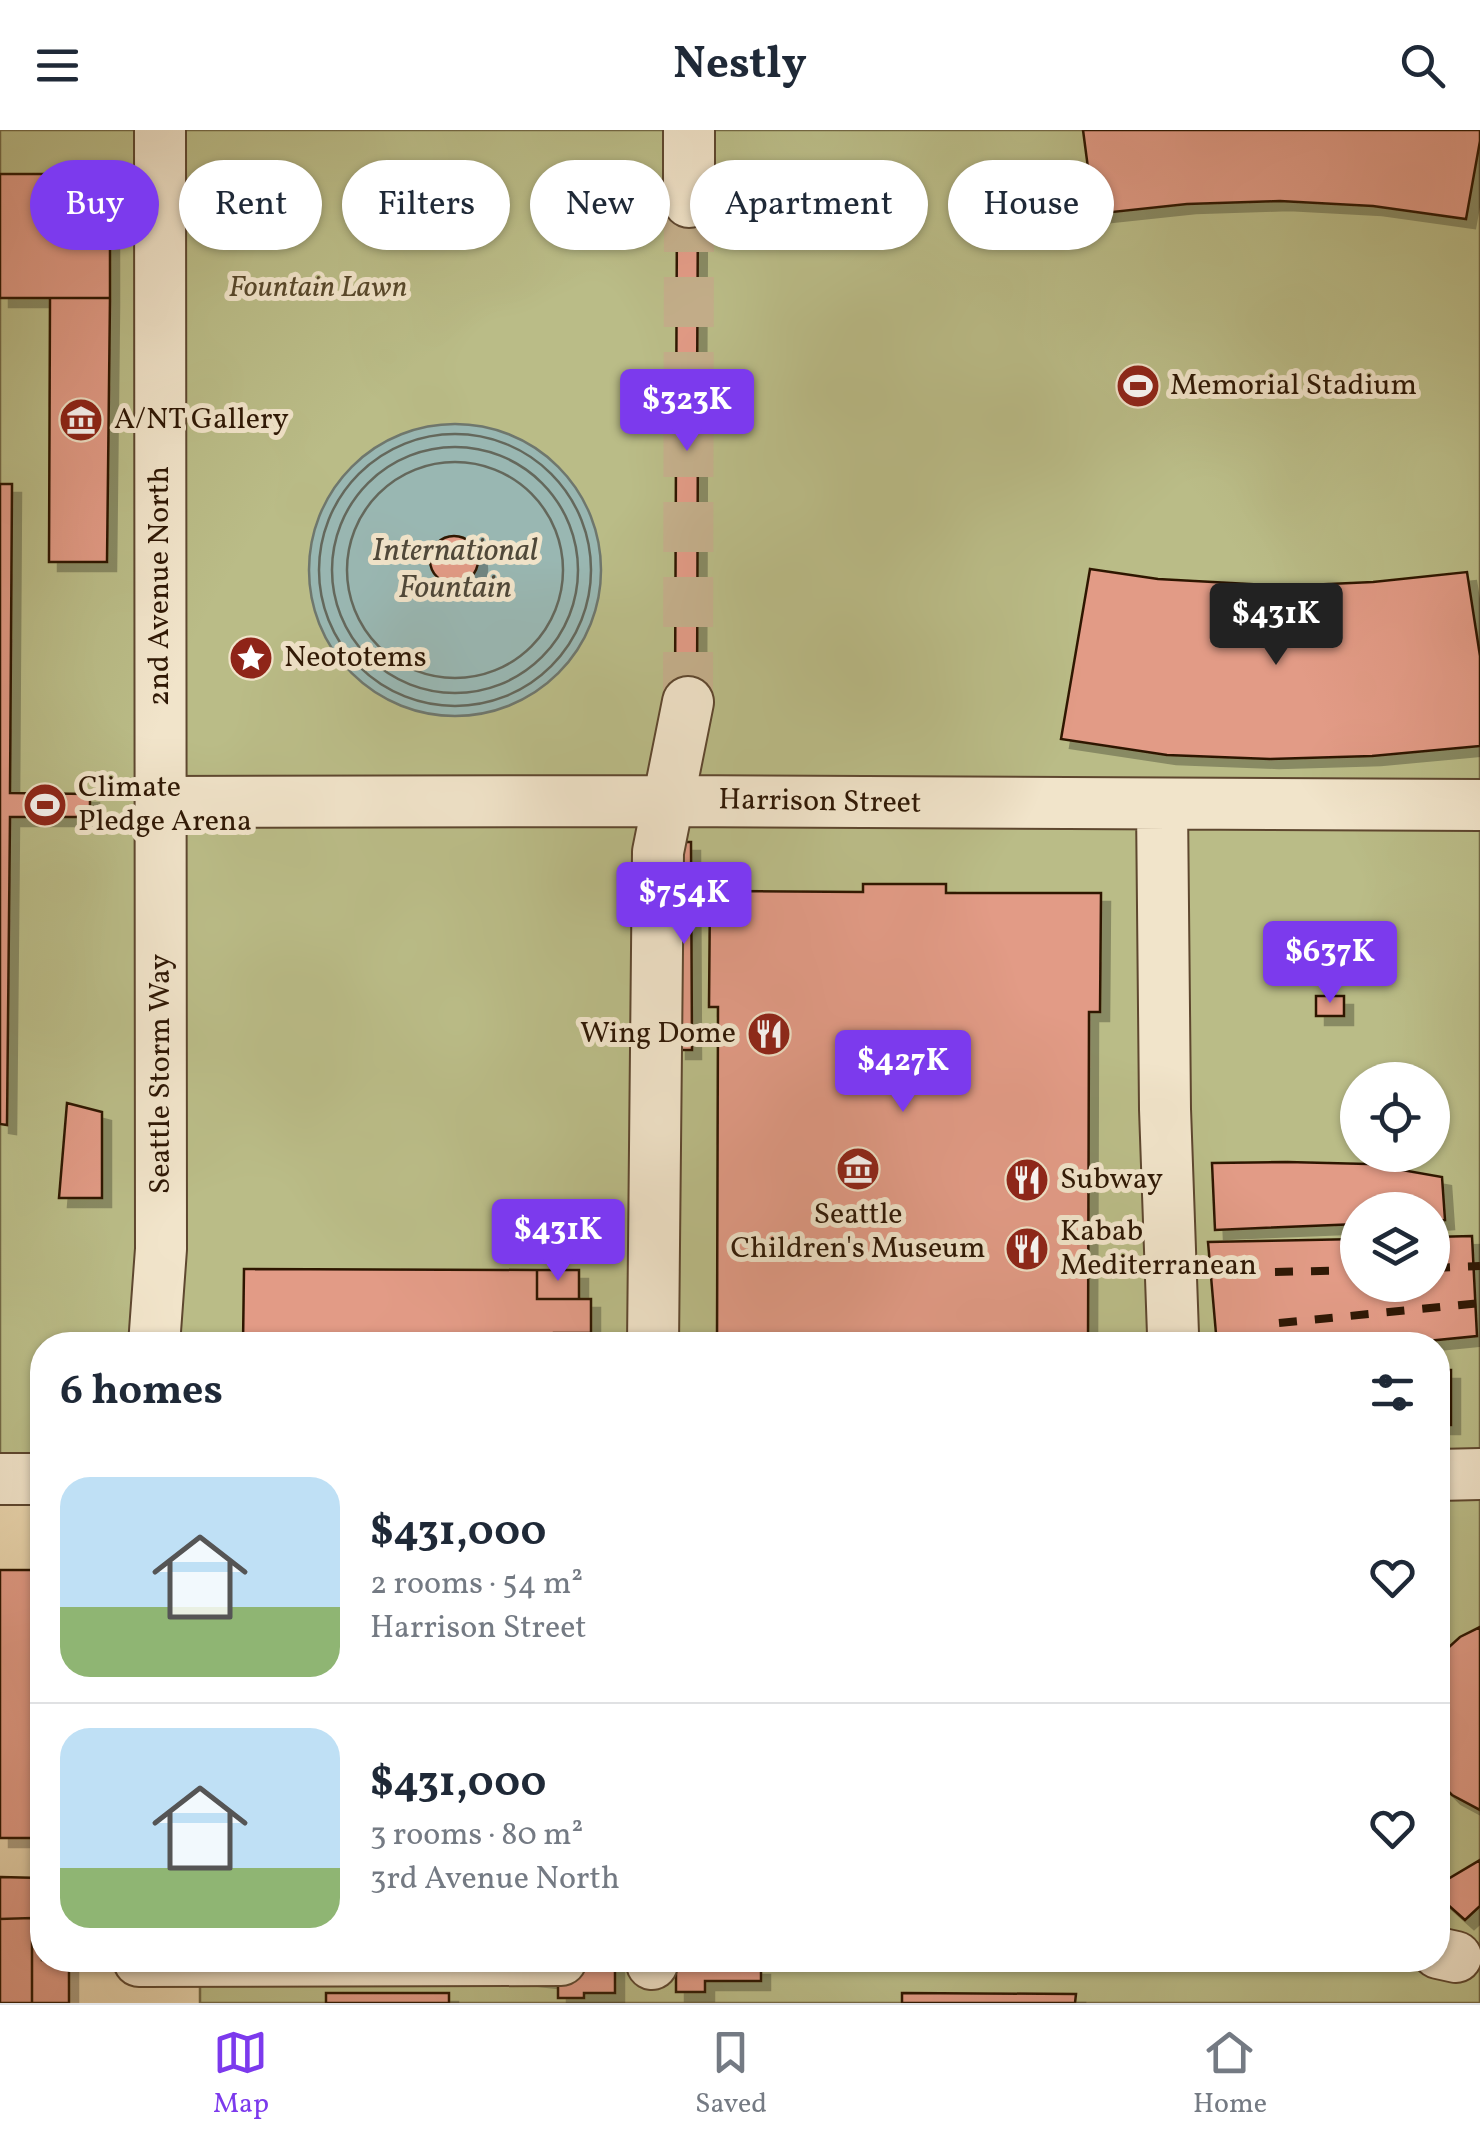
<!DOCTYPE html>
<meta charset="utf-8">
<style>
body{margin:0;font-family:Vollkorn,serif;background:#f6f6f7;color:#1f2937;height:100vh;display:flex;flex-direction:column;font-size:38px;white-space:nowrap}
*{box-sizing:border-box;margin:0}
p{font-size:32px;color:#747a83}
.icon{flex:none;width:55px;height:55px;fill:none;stroke:currentColor;stroke-width:2;stroke-linecap:round;stroke-linejoin:round}
.map{position:relative;flex:1;overflow:hidden}
.side{position:absolute;left:30px;top:1202px;width:1420px;height:640px;display:flex;flex-direction:column;background:#fff;border-radius:40px;box-shadow:0 2px 8px #0004}
.side>*{flex:none}
.hud{position:absolute;left:30px;top:30px;width:1420px;height:90px;display:flex;gap:20px}
.tools{position:absolute;left:1340px;top:932px;display:grid;gap:20px}
.tools a{display:grid;place-items:center;width:110px;height:110px;border-radius:50%;background:#fff;box-shadow:0 2px 8px #0004;font-size:50px}
.price{position:absolute;translate:-50% -85px;padding:0 22px;border-radius:10px;background:#7c3aed;color:#fff;font-size:32px;line-height:65px;filter:drop-shadow(0 2px 5px #0008)}
.price::after{content:'';position:absolute;left:50%;top:60px;width:30px;height:22px;margin-left:-15px;background:inherit;clip-path:polygon(0 0,100% 0,50% 100%)}
.price.on{background:#222;color:#fff}
ul{padding:0;list-style:none}
li{display:flex;align-items:center;gap:30px;height:250px;padding:0 30px}
li+li{border-top:2px solid #e0e1e3}
li span{display:grid;place-items:center;flex:none;width:280px;height:200px;border-radius:30px;color:#555}
li>.icon{margin-inline-start:auto}
span .icon{width:120px;height:120px;fill:#fffc;stroke-width:1}
li b{font-size:42px}
h2{display:flex;justify-content:space-between;align-items:center;height:120px;padding:0 30px;font-size:42px}
.chip{padding:0 35px;border-radius:45px;background:#fff;box-shadow:0 2px 8px #0004;font-size:35px;line-height:90px}
.chip.on{background:#7c3aed;color:#fff}
header{display:flex;justify-content:space-between;align-items:center;height:130px;padding:0 30px;background:#fff;font-size:45px;font-weight:700}
.tabs{display:flex;justify-content:space-around;align-items:center;height:140px;border-top:2px solid #e0e1e3;background:#fff;font-size:28px;color:#747a83}
.tabs a{display:grid;justify-items:center;gap:5px}
.tabs .on{color:#7c3aed}
.map>svg:first-child{display:block}
.green{fill:#babc87;stroke:#746a46;stroke-width:2.5;fill-rule:evenodd}
.water{fill:#99b7b2;stroke:#6f776d;stroke-width:2.5}
.lines{fill:none;stroke-linecap:round;stroke-linejoin:round}
.shore{stroke:#64685c;stroke-width:2.5}
.building{fill:#e29b86;stroke:#2f1805;stroke-width:2.5;filter:url(#shadow)}
.minor-tunnel{stroke:#c4af8b;stroke-width:50;stroke-dasharray:50 25;stroke-linecap:butt}
.minor-casing{stroke:#5e472f;stroke-width:54}
.minor{stroke:#f1e4ca;stroke-width:50}
.rail{stroke:#2f1805;stroke-width:8;stroke-dasharray:18 18;stroke-linecap:butt}
.labels{text-anchor:middle;dominant-baseline:central;stroke-width:10;stroke-linejoin:round;paint-order:stroke}
.park-label{font-size:30px;font-style:italic;fill:#59492c;stroke:#f1e4ca}
.poi-label{font-size:30px;fill:#2f1805;stroke:#f1e4ca;text-anchor:start}
.street-label{font-size:30px;fill:#2f1805;stroke:#f1e4ca}
.water-label{font-size:32px;font-style:italic;fill:#4f4839;stroke:#f1e4ca}
</style>
<header><svg class="icon" aria-label="menu" viewBox="0 0 24 24"><path d="M4 6h16M4 12h16M4 18h16"/></svg>Nestly<svg class="icon" aria-label="search" viewBox="0 0 24 24"><circle cx="10" cy="10" r="6"/><path d="M15 15l6 6"/></svg></header>
<div class="map">
<svg width="1480" height="1873" viewBox="0 0 1480 1873">
<defs>
<filter id="shadow"><feDropShadow dx="9" dy="9" stdDeviation="0" flood-color="#0004"/></filter>
</defs>
<rect width="100%" height="100%" fill="#e9d5ad"/>
<filter id="stains"><feTurbulence type="fractalNoise" baseFrequency=".002" numOctaves="4"/><feColorMatrix values="0 0 0 0 .2 0 0 0 0 .09 0 0 0 0 .02 0 0 0 .5 -.17"/></filter>
<radialGradient id="worn" r=".72"><stop offset=".6" stop-color="#630" stop-opacity="0"/><stop offset="1" stop-color="#630" stop-opacity=".3"/></radialGradient>
<path class="green" d="M 0,0 L 1480,0 L 1480,1873 L 200,1873 L 200,1830 L 1438,1830 L 1438,1215 L 42,1215 L 42,1330 L 0,1330 ZM 1358,950 L 1432,950 L 1432,1025 L 1358,1025 ZM 1358,1080 L 1432,1080 L 1432,1155 L 1358,1155 Z"/>
<path class="water" d="M309 440a146 146 0 1 1 292 0a146 146 0 1 1-292 0Z"/>
<g class="lines">
<path class="shore" d="M319 440a136 136 0 1 1 272 0a136 136 0 1 1-272 0Z
M332 440a123 123 0 1 1 246 0a123 123 0 1 1-246 0Z
M347 440a108 108 0 1 1 216 0a108 108 0 1 1-216 0Z"/>
</g>
<path class="building" d="M 1083,0 L 1480,0 L 1480,11 L 1466,89 L 1373,76 L 1280,71 L 1187,74 L 1094,84 Z
M 0,44 L 110,44 L 110,168 L 0,168 Z
M 677,72 L 698,72 L 697,270 L 705,270 L 705,284 L 698,284 L 697,572 L 675,572 Z
M 50,168 L 110,168 L 107,432 L 49,432 Z
M 0,354 L 12,354 L 10,663 L 90,664 L 90,687 L 10,687 L 7,995 L 0,994 Z
M430 430a24 24 0 1 1 48 0a24 24 0 1 1-48 0Z
M 1090,439 L 1158,449 L 1285,456 L 1373,452 L 1467,442 L 1480,526 L 1480,616 L 1372,626 L 1270,629 L 1167,625 L 1061,609 Z
M 677,712 L 691,712 L 692,920 L 677,920 Z
M 863,754 L 946,754 L 946,763 L 1101,763 L 1100,882 L 1089,882 L 1088,1215 L 717,1215 L 718,877 L 709,877 L 710,761 L 863,762 Z
M 1316,866 L 1344,866 L 1344,886 L 1316,886 Z
M 67,973 L 102,982 L 102,1068 L 59,1068 Z
M 1287,1032 L 1368,1034 L 1442,1047 L 1445,1090 L 1432,1091 L 1432,1080 L 1358,1080 L 1358,1094 L 1215,1100 L 1212,1033 Z
M 1472,1106 L 1477,1206 L 1387,1215 L 1217,1215 L 1208,1112 L 1358,1109 L 1358,1155 L 1432,1155 L 1432,1107 Z
M 244,1139 L 537,1140 L 537,1169 L 591,1169 L 591,1203 L 554,1203 L 554,1215 L 243,1215 Z
M 537,1140 L 579,1140 L 579,1169 L 537,1169 Z
M 1438,1231 L 1438,1240 L 1451,1240 L 1451,1295 L 1438,1295 Z
M 0,1440 L 42,1440 L 42,1708 L 0,1708 Z
M 1480,1497 L 1480,1680 L 1452,1665 L 1438,1651 L 1438,1527 L 1460,1507 Z
M 1480,1730 L 1480,1776 L 1465,1790 L 1438,1766 L 1438,1755 Z
M 0,1747 L 42,1748 L 42,1830 L 69,1830 L 69,1873 L 32,1873 L 32,1788 L 0,1789 Z
M 0,1747 L 42,1748 L 42,1830 L 69,1830 L 69,1873 L 0,1873 Z
M 705,1833 L 705,1836 L 761,1836 L 761,1851 L 705,1851 L 705,1862 L 676,1862 L 676,1834 Z
M 585,1834 L 615,1834 L 615,1863 L 584,1863 L 584,1868 L 558,1868 L 558,1850 L 420,1835 Z
M 326,1863 L 449,1863 L 449,1873 L 326,1873 Z
M 902,1863 L 1076,1864 L 1075,1873 L 902,1873 Z"/>
<g class="lines">
<path class="minor-tunnel" d="M 688,572 L 689,72"/>
<defs>
<path id="minor" d="M 689,0 L 689,72
M 161,672 L 670,671 L 1480,675
M 1162,675 L 1165,979 L 1173,1204
M 154,1215 L 161,1119 L 160,0
M 653,1215 L 658,722 L 688,572
M 1438,1345 L 1480,1344
M 0,1349 L 42,1349
M 1438,1823 L 1456,1827
M 651,1830 L 652,1834
M 139,1831 L 561,1830"/>
</defs>
<use href="#minor" class="minor-casing"/>
<use href="#minor" class="minor"/>
<path class="rail" d="M 1432,1138 L 1480,1136
M 1275,1142 L 1358,1140
M 1279,1193 L 1480,1173"/>
</g>
<defs>
<symbol id="stadium-disc" viewBox="-11 -11 22 22"><circle r="9.5" fill="#8f2418" stroke="#f1e4ca"/><path d="M0-5a6.5 5 0 1 0 0 10a6.5 5 0 1 0 0-10ZM-3.5-1.8h7v3.6h-7Z" fill="#fff"/></symbol>
<symbol id="museum-disc" viewBox="-11 -11 22 22"><circle r="9.5" fill="#8f2418" stroke="#f1e4ca"/><path d="M0-6L6-3V-2H-6V-3ZM-5-1h2V3h-2ZM-1-1h2V3h-2ZM3-1h2V3H3ZM-6 4H6V6H-6Z" fill="#fff"/></symbol>
<symbol id="sight-disc" viewBox="-11 -11 22 22"><circle r="9.5" fill="#8f2418" stroke="#f1e4ca"/><path d="M0-6L1.8-2.2L6-1.7L2.9 1.2L3.7 5.4L0 3.3L-3.7 5.4L-2.9 1.2L-6-1.7L-1.8-2.2Z" fill="#fff"/></symbol>
<symbol id="restaurant-disc" viewBox="-11 -11 22 22"><circle r="9.5" fill="#8f2418" stroke="#f1e4ca"/><path d="M-5-6h1v4h1v-4h1v4h1v-4h1v5L-1.5 .5V6h-2V.5L-5-1ZM5-6V6H3V1.5H1.5Q1.5-4 5-6Z" fill="#fff"/></symbol>
</defs>
<g fill-rule="evenodd">
<use href="#stadium-disc" x="1113" y="231" width="50" height="50"/>
<use href="#museum-disc" x="56" y="265" width="50" height="50"/>
<use href="#sight-disc" x="226" y="503" width="50" height="50"/>
<use href="#stadium-disc" x="20" y="650" width="50" height="50"/>
<use href="#restaurant-disc" x="744" y="879" width="50" height="50"/>
<use href="#museum-disc" x="833" y="1014" width="50" height="50"/>
<use href="#restaurant-disc" x="1002" y="1025" width="50" height="50"/>
<use href="#restaurant-disc" x="1002" y="1094" width="50" height="50"/>
</g>
<g class="labels">
<g class="park-label">
<text x="318" y="158">Fountain Lawn</text>
</g>
<g class="poi-label">
<text x="1170" y="256">Memorial Stadium</text>
<text x="114" y="290">A/NT Gallery</text>
<text x="284" y="528">Neototems</text>
<text x="78" y="658">Climate<tspan x="78" dy="34">Pledge Arena</tspan></text>
<text x="736" y="904" text-anchor="end">Wing Dome</text>
<text x="1060" y="1050">Subway</text>
<text x="858" y="1085" text-anchor="middle">Seattle<tspan x="858" dy="34">Children's Museum</tspan></text>
<text x="1060" y="1102">Kabab<tspan x="1060" dy="34">Mediterranean</tspan></text>
</g>
<g class="street-label">
<text transform="translate(160 456) rotate(-90)">2nd Avenue North</text>
<text transform="translate(820 672) rotate(1)">Harrison Street</text>
<text transform="translate(161 944) rotate(-90)">Seattle Storm Way</text>
</g>
<g class="water-label">
<text x="455" y="422">International<tspan x="455" dy="37">Fountain</tspan></text>
</g>
</g>
<rect width="100%" height="100%" filter="url(#stains)"/>
<rect width="100%" height="100%" fill="url(#worn)"/>
</svg>
<div class="tools">
<a><svg class="icon" aria-label="locate" viewBox="0 0 24 24"><circle cx="12" cy="12" r="6"/><path d="M12 2v4M12 18v4M2 12h4M18 12h4"/></svg></a>
<a><svg class="icon" aria-label="layers" viewBox="0 0 24 24"><path d="M12 4l9 5-9 5-9-5zM3 14l9 5 9-5"/></svg></a>
</div>
<b class="price" style="left:687px;top:324px">$323K</b>
<b class="price on" style="left:1276px;top:538px">$431K</b>
<b class="price" style="left:684px;top:817px">$754K</b>
<b class="price" style="left:1330px;top:876px">$637K</b>
<b class="price" style="left:903px;top:985px">$427K</b>
<b class="price" style="left:558px;top:1154px">$431K</b>
<div class="hud">
<a class="chip on">Buy</a>
<a class="chip">Rent</a>
<a class="chip">Filters</a>
<a class="chip">New</a>
<a class="chip">Apartment</a>
<a class="chip">House</a>
</div>
<section class="side">
<h2>6 homes<svg class="icon" aria-label="filters" viewBox="0 0 24 24"><path d="M4 7h16M4 17h16"/><circle cx="9" cy="7" r="2"/><circle cx="15" cy="17" r="2"/></svg></h2>
<ul>
<li><span style="background:linear-gradient(#bfe0f5 65%,#8fb573 0)"><svg class="icon" aria-label="home" viewBox="0 0 24 24"><path d="M3 11l9-7 9 7M6 9v11h12V9"/></svg></span><div><b>$431,000</b><p>2 rooms · 54 m²</p><p>Harrison Street</p></div><svg class="icon" aria-label="heart" viewBox="0 0 24 24"><path d="M12 20l-8-8c-3-5 5-10 8-4 3-6 11-1 8 4z"/></svg></li>
<li><span style="background:linear-gradient(#bfe0f5 70%,#8fb573 0)"><svg class="icon" aria-label="home" viewBox="0 0 24 24"><path d="M3 11l9-7 9 7M6 9v11h12V9"/></svg></span><div><b>$431,000</b><p>3 rooms · 80 m²</p><p>3rd Avenue North</p></div><svg class="icon" aria-label="heart" viewBox="0 0 24 24"><path d="M12 20l-8-8c-3-5 5-10 8-4 3-6 11-1 8 4z"/></svg></li>
</ul>
</section>
</div>
<nav class="tabs">
<a class="on"><svg class="icon" aria-label="map" viewBox="0 0 24 24"><path d="M3 6l6-2 6 2 6-2v14l-6 2-6-2-6 2zM9 4v14M15 6v14"/></svg>Map</a>
<a><svg class="icon" aria-label="saved" viewBox="0 0 24 24"><path d="M7 4h10v16l-5-4-5 4z"/></svg>Saved</a>
<a><svg class="icon" aria-label="home" viewBox="0 0 24 24"><path d="M3 11l9-7 9 7M6 9v11h12V9"/></svg>Home</a>
</nav>
